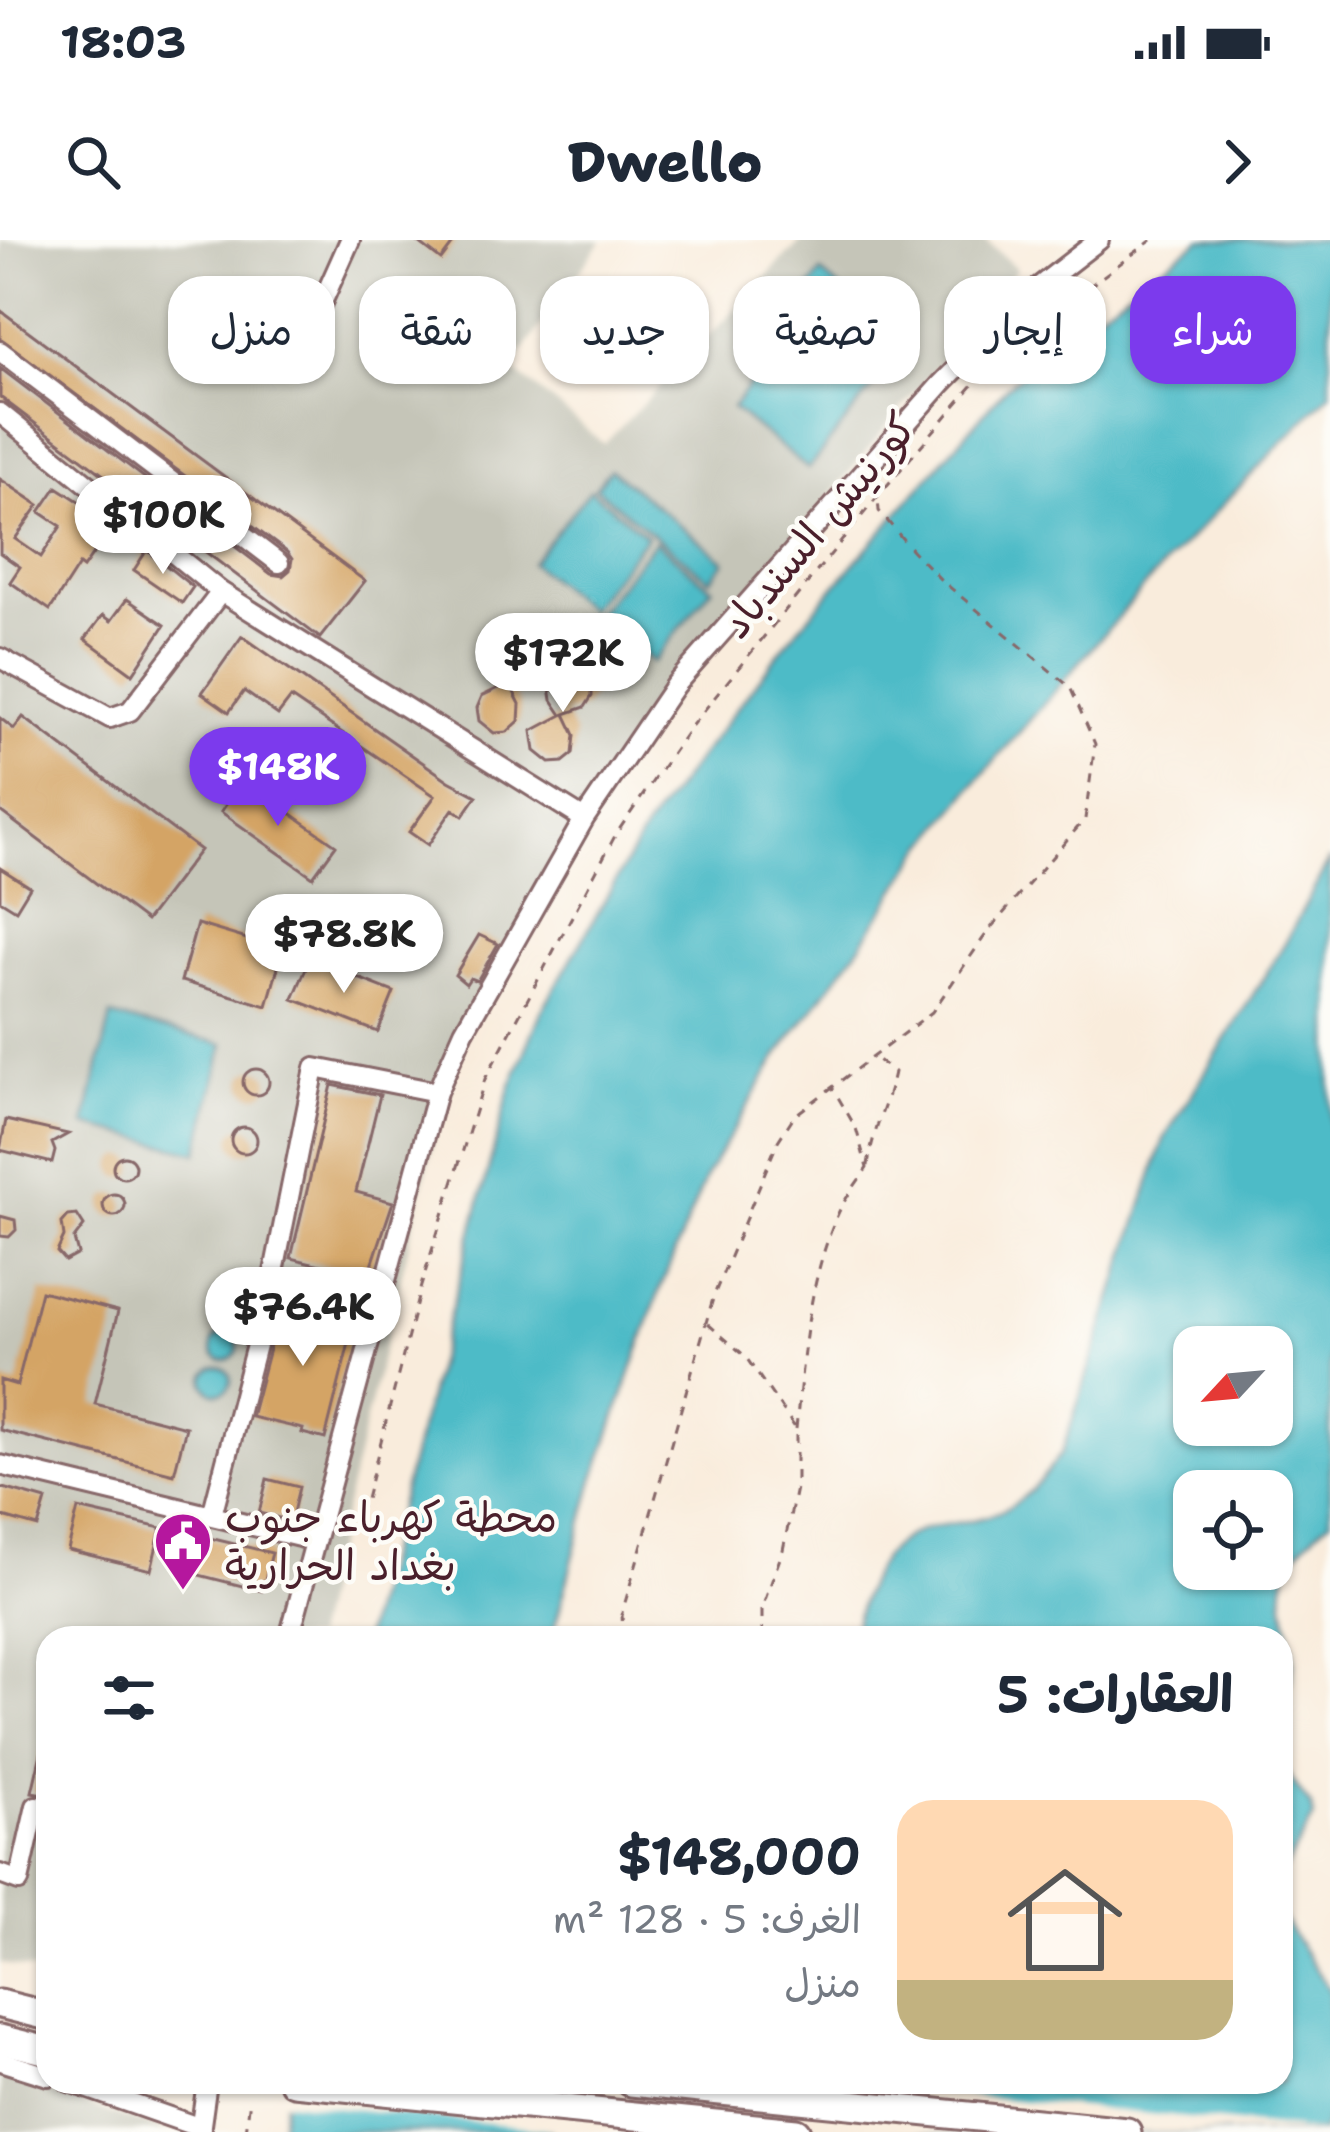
<!DOCTYPE html>
<html lang="ar">
<meta charset="utf-8">
<style>
body{margin:0;font-family:"Shantell Sans","Playpen Sans Arabic",sans-serif;background:#f2f2f3;color:#1f2937;direction:rtl;height:100vh;display:flex;flex-direction:column;font-size:45px;white-space:nowrap}
*{box-sizing:border-box;margin:0}
p{font-size:39px;color:#747a83}
.icon{flex:none;width:66px;height:66px;fill:none;stroke:currentColor;stroke-width:2;stroke-linecap:round;stroke-linejoin:round}
.map{position:relative;flex:1;overflow:hidden;direction:ltr}
.panel{position:absolute;left:36px;top:1386px;width:1257px;height:468px;display:flex;flex-direction:column;background:#fff;border-radius:36px;box-shadow:0 3px 9px #0004;direction:rtl}
.panel>*{flex:none}
.banner{position:absolute;left:36px;top:36px;width:1260px;height:108px;direction:rtl;display:flex;gap:24px}
.needle{width:78px;rotate:244deg}
.tools{position:absolute;left:1173px;top:1086px;display:grid;gap:24px}
.tools a{display:grid;place-items:center;width:120px;height:120px;border-radius:24px;background:#fff;box-shadow:0 3px 9px #0004;font-size:60px}
.price{position:absolute;translate:-50% -102px;padding:0 27px;border-radius:42px;background:#fff;color:#222;font-size:39px;line-height:78px;filter:drop-shadow(0 3px 6px #0008)}
.price::after{content:'';position:absolute;left:50%;top:72px;width:36px;height:27px;margin-left:-18px;background:inherit;clip-path:polygon(0 0,100% 0,50% 100%)}
.price.active{background:#7c3aed;color:#fff}
ul{padding:0;list-style:none}
li{display:flex;align-items:center;gap:36px;height:300px;padding:0 60px}
li+li{border-top:3px solid #e0e1e3}
li span{display:grid;place-items:center;flex:none;width:336px;height:240px;border-radius:36px;color:#555}
li>.icon{margin-inline-start:auto}
span .icon{width:144px;height:144px;fill:#fffc;stroke-width:1}
li b{font-size:51px}
h2{display:flex;justify-content:space-between;align-items:center;height:144px;padding:0 60px;font-size:51px}
.pill{padding:0 42px;border-radius:36px;background:#fff;box-shadow:0 3px 9px #0004;font-size:42px;line-height:108px}
.pill.active{background:#7c3aed;color:#fff}
.status{display:flex;justify-content:space-between;align-items:center;height:84px;padding:0 60px;background:#fff;direction:ltr}
.status svg{height:33px;fill:currentColor}
header{display:flex;justify-content:space-between;align-items:center;height:156px;padding:0 60px;background:#fff;font-size:54px;font-weight:800}
.map>svg:first-child{display:block}
.industrial{fill:#c5c5b8}
.water{fill:#4ebbc7;stroke:#4c6d79;stroke-width:3;fill-rule:evenodd}
.pier{fill:#f9ecdc}
.building{fill:#d4a465}
.lines{fill:none;stroke-linecap:round;stroke-linejoin:round}
.minor-casing{stroke:#876769;stroke-width:24}
.highway-casing{stroke:#876769;stroke-width:33}
.path{stroke:#876769;stroke-width:3;stroke-dasharray:9 9;stroke-linecap:butt}
.minor{stroke:#fff;stroke-width:18}
.highway{stroke:#fff;stroke-width:27}
.labels{text-anchor:middle;dominant-baseline:central;stroke-width:9;stroke-linejoin:round;paint-order:stroke}
.street-label{font-size:42px;fill:#4a1f2b;stroke:#fdfcf7}
.poi-label{font-size:42px;fill:#4a1f2b;stroke:#fdfcf7;text-anchor:start}
</style>
<div class="status"><b>18:03</b><svg viewBox="0 0 49 12"><path d="M0 12V9h3v3zM5 12V6h3v6zM10 12V3h3v9zM15 12V0h3v12zM26 1h20v11H26zM47 4h2v5h-2z"/></svg></div>
<header><svg class="icon" aria-label="forward" viewBox="0 0 24 24"><path d="M9 5l7 7-7 7"/></svg>Dwello<svg class="icon" aria-label="search" viewBox="0 0 24 24"><circle cx="10" cy="10" r="6"/><path d="M15 15l6 6"/></svg></header>
<div class="map">
<svg width="1330" height="1892" viewBox="0 0 1330 1892">
<rect width="100%" height="100%" fill="#fdfcf7"/>
<filter id="ink" filterUnits="userSpaceOnUse"><feTurbulence type="fractalNoise" baseFrequency=".00833" numOctaves="2"/><feDisplacementMap in="SourceGraphic" scale="24" xChannelSelector="R" yChannelSelector="G"/><feConvolveMatrix kernelMatrix="1 2 1 2 8 2 1 2 1" color-interpolation-filters="sRGB"/></filter>
<filter id="wash" filterUnits="userSpaceOnUse"><feTurbulence type="fractalNoise" baseFrequency=".004" numOctaves="4" result="noise"/><feDisplacementMap in="SourceGraphic" scale="48" xChannelSelector="R" yChannelSelector="G"/><feGaussianBlur stdDeviation="2.7" result="paint"/><feColorMatrix in="noise" values="0 0 0 0 0 0 0 0 0 0 0 0 0 0 0 0 0 1.4 0 .05"/><feComposite in="paint" operator="in"/></filter>
<g filter="url(#wash)">
<rect width="100%" height="100%" fill="#f9ecdc"/>
<path class="industrial" d="M 0,0 L 602,0 L 511,128 L 604,204 L 802,0 L 985,0 L 1017,29 L 765,334 L 594,565 L 457,806 L 313,1398 L 48,1398 L 48,1734 L 0,1723 Z
M 0,1836 L 167,1892 L 0,1892 Z"/>
<path class="water" d="M 1200,0 L 1330,0 L 1330,153 L 1151,339 L 969,551 L 920,613 L 859,708 L 779,814 L 707,934 L 660,1049 L 593,1243 L 552,1398 L 364,1398 L 510,848 L 541,772 L 647,586 L 791,397 L 1006,147 L 1099,72 Z
M 821,33 L 908,103 L 808,229 L 732,168 L 760,132 L 750,123 Z
M 610,229 L 725,321 L 710,340 L 595,248 Z
M 590,250 L 647,296 L 588,370 L 531,323 Z
M 655,301 L 712,348 L 653,422 L 595,375 Z
M 1330,619 L 1330,1280 C 1314,1294 1294,1311 1287,1332 C 1272,1377 1312,1409 1281,1465 L 1281,1398 L 852,1398 C 861,1352 878,1301 929,1288 C 957,1281 984,1282 1010,1266 C 1033,1253 1047,1232 1062,1212 L 1164,899 L 1286,701 ZM 1194,1107 L 1272,1107 L 1272,1185 L 1194,1185 ZM 1194,1251 L 1272,1251 L 1272,1329 L 1194,1329 Z
M 111,776 L 224,804 L 198,913 L 85,885 Z
M212 1107a13 13 0 1 1 26 0a13 13 0 1 1-26 0Z
M205 1140a13 13 0 1 1 26 0a13 13 0 1 1-26 0Z
M 1281,1525 L 1311,1566 L 1314,1577 L 1281,1635 Z
M 1281,1676 L 1330,1751 L 1330,1869 L 1323,1892 L 847,1892 L 848,1842 L 1281,1842 Z
M 287,1842 L 540,1842 L 550,1892 L 280,1892 Z"/>
<path class="pier" d="M 281,1842 L 546,1842 L 555,1890 L 278,1861 Z
M 842,1843 L 919,1850 L 1323,1892 L 841,1892 Z"/>
<g id="blocks">
<path class="building" d="M 415,0 L 456,0 L 441,20 Z
M 0,70 L 365,341 L 320,398 L 0,157 L 0,128 L 271,334 L 283,336 L 290,330 L 292,319 L 287,312 L 0,98 Z
M 0,239 L 39,265 L 15,299 L 41,317 L 61,286 L 40,272 L 57,247 L 114,284 L 83,328 L 79,325 L 50,370 L 10,342 L 20,327 L 0,313 Z
M 147,310 L 193,347 L 182,363 L 134,330 Z
M 127,359 L 165,385 L 133,434 L 85,399 L 103,375 L 111,381 Z
M 242,396 L 449,541 L 477,556 L 463,576 L 453,569 L 428,605 L 409,592 L 435,556 L 291,458 L 278,475 L 244,451 L 229,472 L 202,453 Z
M 511,403 L 524,404 L 534,412 L 540,436 L 512,448 L 520,464 L 519,481 L 507,492 L 494,493 L 479,481 L 477,468 L 482,456 L 501,447 L 495,422 L 500,410 Z
M 566,428 L 584,432 L 592,443 L 592,456 L 585,467 L 565,474 L 575,495 L 573,514 L 563,522 L 550,523 L 535,511 L 532,491 L 562,475 L 552,460 L 549,440 Z
M 23,477 L 200,610 L 146,681 L 0,571 L 0,478 L 14,489 Z
M 243,540 L 336,605 L 313,637 L 221,572 Z
M 0,628 L 30,647 L 16,670 L 0,660 Z
M 197,684 L 283,710 L 267,766 L 181,741 Z
M 479,695 L 498,704 L 477,741 L 470,738 L 466,744 L 455,735 Z
M 310,719 L 394,752 L 378,792 L 293,759 Z
M243 842a13 13 0 1 1 26 0a13 13 0 1 1-26 0Z
M 332,845 L 380,855 L 356,952 L 393,962 L 366,1043 L 340,1036 L 342,1030 L 291,1018 Z
M 6,880 L 68,894 L 52,903 L 55,911 L 52,923 L 0,910 Z
M231 900a13 13 0 1 1 26 0a13 13 0 1 1-26 0Z
M113 927a11 11 0 1 1 22 0a11 11 0 1 1-22 0Z
M103 965a11 11 0 1 1 22 0a11 11 0 1 1-22 0Z
M 77,975 L 84,986 L 74,999 L 78,1014 L 65,1021 L 57,1012 L 64,997 L 62,983 L 68,976 Z
M 0,976 L 15,980 L 16,990 L 9,997 L 0,996 Z
M 41,1051 L 118,1071 L 95,1164 L 186,1187 L 174,1234 L 0,1190 L 0,1140 L 17,1145 Z
M 281,1063 L 355,1079 L 325,1199 L 302,1193 L 303,1189 L 251,1177 Z
M 267,1239 L 299,1247 L 291,1281 L 259,1273 Z
M 0,1247 L 46,1260 L 38,1287 L 0,1276 Z
M 78,1269 L 161,1288 L 151,1330 L 68,1310 Z
M 193,1294 L 272,1313 L 262,1351 L 183,1331 Z
M 43,1505 L 48,1506 L 48,1555 L 32,1552 Z"/>
</g>
</g>
<g filter="url(#ink)">
<use href="#blocks" fill-opacity="0" stroke="#876769" stroke-width="3"/>
<g class="lines">
<defs>
<path id="minor" d="M 0,111 L 279,323
M 295,123 L 350,0
M 0,173 L 221,352 L 584,579
M 0,418 L 110,478 L 130,471 L 221,352
M 271,1047 L 377,1070
M 0,1225 L 312,1300
M 212,1275 L 271,1047 L 315,828 L 437,852
M 289,1398 L 437,852 L 464,791 L 584,579 L 675,445 L 941,144 L 1032,52 L 1099,0
M 0,1634 L 19,1641 L 36,1566 L 48,1569
M 0,1821 L 48,1836
M 69,1842 L 201,1888
M 200,1892 L 207,1842"/>
<path id="highway" d="M 0,1764 L 48,1776
M 0,1799 L 48,1811
M 294,1842 L 796,1892
M 631,1842 L 1127,1892"/>
</defs>
<use href="#minor" class="minor-casing"/>
<use href="#highway" class="highway-casing"/>
<path class="path" d="M 868,926 C 872,891 887,866 894,832 L 875,818
M 708,1084 L 745,1116 L 796,1189 L 796,1248 L 783,1310 L 762,1368 L 762,1398
M 796,1189 C 803,1118 808,1043 837,976 C 844,959 857,943 867,928 L 856,888 L 832,847
M 340,1281 L 349,1278 L 365,1263 L 421,1046 L 485,839 L 616,594 L 689,489 L 878,256 L 1002,111 L 1152,0
M 623,1398 L 622,1373 L 714,1055 L 778,901 L 794,876 L 932,772 L 989,690 L 1085,579 L 1095,504 L 1070,447 L 941,340 L 912,310 L 879,271 L 877,244
M 246,1892 L 250,1858"/>
<use href="#minor" class="minor"/>
<use href="#highway" class="highway"/>
</g>
</g>
<defs>
<symbol id="civic-pin" viewBox="-11 -11 22 30"><path d="M0 17L-7.5 6A9.5 9.5 0 1 1 7.5 6Z" fill="#b5179e" stroke="#fdfcf7"/><path d="M-.6-6.5H3V-4.5H.6V-3L4-1V1h2V6H-6V1h2V-1L-.6-3ZM-1.2 2.5V6h2.4V2.5Z" fill="#fff"/></symbol>
</defs>
<g fill-rule="evenodd">
<use href="#civic-pin" x="150" y="1268" width="66" height="90"/>
</g>
<g class="labels">
<g class="street-label">
<text transform="translate(818 285) rotate(-50)">كورنيش السندباد</text>
</g>
<g class="poi-label">
<text x="225" y="1277">محطة كهرباء جنوب<tspan x="225" dy="48">بغداد الحرارية</tspan></text>
</g>
</g>
</svg>
<div class="tools">
<a><svg class="needle" viewBox="-14 -14 28 28"><path d="M0-13l5 13h-10z" fill="#e53935"/><path d="M0 13l5-13h-10z" fill="#747a83"/></svg></a>
<a><svg class="icon" aria-label="locate" viewBox="0 0 24 24"><circle cx="12" cy="12" r="6"/><path d="M12 2v4M12 18v4M2 12h4M18 12h4"/></svg></a>
</div>
<b class="price" style="left:163px;top:337px">$100K</b>
<b class="price" style="left:563px;top:475px">$172K</b>
<b class="price active" style="left:278px;top:589px">$148K</b>
<b class="price" style="left:344px;top:756px">$78.8K</b>
<b class="price" style="left:303px;top:1129px">$76.4K</b>
<div class="banner">
<a class="pill active">شراء</a>
<a class="pill">إيجار</a>
<a class="pill">تصفية</a>
<a class="pill">جديد</a>
<a class="pill">شقة</a>
<a class="pill">منزل</a>
</div>
<section class="panel">
<h2>العقارات: 5<svg class="icon" aria-label="filters" viewBox="0 0 24 24"><path d="M4 7h16M4 17h16"/><circle cx="9" cy="7" r="2"/><circle cx="15" cy="17" r="2"/></svg></h2>
<ul>
<li><span style="background:linear-gradient(#ffd9b3 75%,#c2b280 0)"><svg class="icon" aria-label="home" viewBox="0 0 24 24"><path d="M3 11l9-7 9 7M6 9v11h12V9"/></svg></span><div><b>$148,000</b><p>الغرف: 5 · 128 m²</p><p>منزل</p></div></li>
</ul>
</section>
</div>
